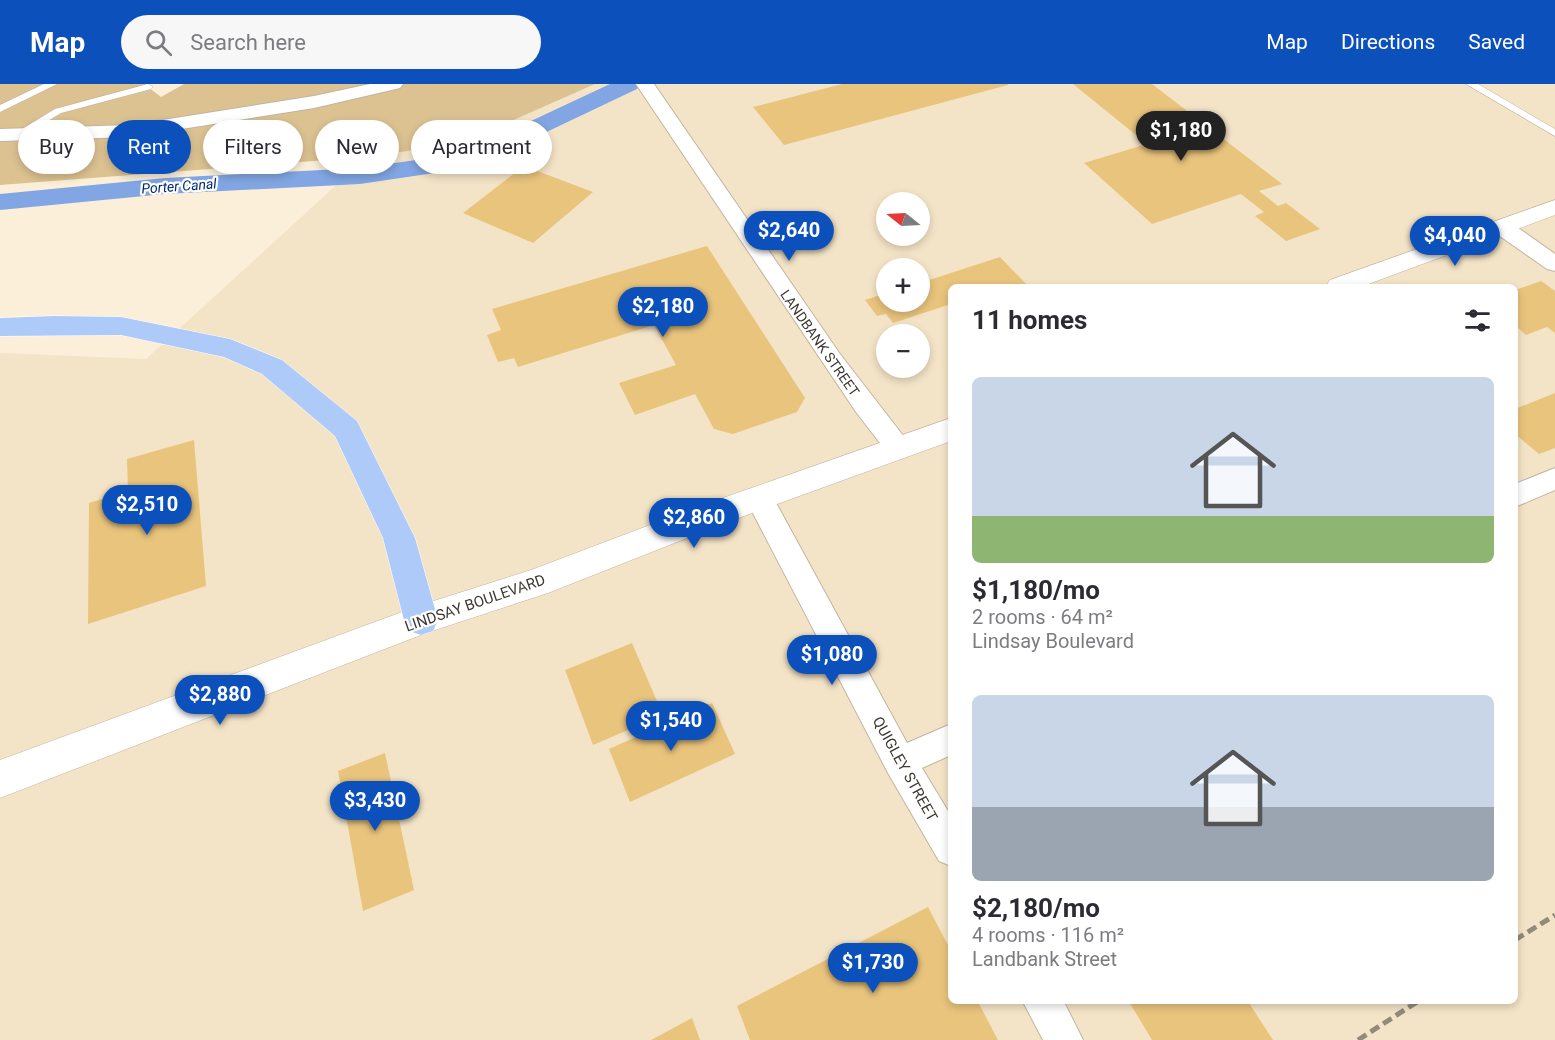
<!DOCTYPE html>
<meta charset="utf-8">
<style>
body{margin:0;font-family:Roboto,sans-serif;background:#f7f7f7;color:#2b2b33;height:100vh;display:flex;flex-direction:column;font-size:22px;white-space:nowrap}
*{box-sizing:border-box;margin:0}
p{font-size:20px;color:#7c7c81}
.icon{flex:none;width:33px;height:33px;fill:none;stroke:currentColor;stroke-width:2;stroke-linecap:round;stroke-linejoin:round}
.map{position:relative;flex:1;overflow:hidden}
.sheet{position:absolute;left:948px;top:200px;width:570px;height:720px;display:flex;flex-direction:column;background:#fff;border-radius:9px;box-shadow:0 3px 9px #0003}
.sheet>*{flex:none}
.hud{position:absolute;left:18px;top:36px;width:570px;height:54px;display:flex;gap:12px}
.needle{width:39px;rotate:288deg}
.fabs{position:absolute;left:876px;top:108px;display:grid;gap:12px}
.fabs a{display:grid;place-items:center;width:54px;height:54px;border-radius:50%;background:#fff;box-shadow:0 3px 9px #0003;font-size:30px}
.price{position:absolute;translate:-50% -51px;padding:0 14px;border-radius:21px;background:#0b50bb;color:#fff;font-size:20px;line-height:39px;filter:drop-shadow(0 2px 3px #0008)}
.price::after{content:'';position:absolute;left:50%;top:36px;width:18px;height:14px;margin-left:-9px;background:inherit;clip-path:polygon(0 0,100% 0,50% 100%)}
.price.on{background:#222;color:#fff}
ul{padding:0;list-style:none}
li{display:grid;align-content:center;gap:12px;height:318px;padding:0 24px}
li span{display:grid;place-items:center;height:186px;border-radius:9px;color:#555}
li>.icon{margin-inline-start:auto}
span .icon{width:108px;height:108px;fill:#fffc;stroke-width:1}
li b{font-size:26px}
h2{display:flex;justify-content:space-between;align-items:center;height:72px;padding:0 24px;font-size:26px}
.chip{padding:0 21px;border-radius:27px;background:#fff;box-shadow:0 3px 9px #0003;font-size:21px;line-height:54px}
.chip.on{background:#0b50bb;color:#fff}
header{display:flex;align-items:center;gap:36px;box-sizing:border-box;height:84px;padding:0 30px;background:#0b50bb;color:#fff}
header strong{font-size:28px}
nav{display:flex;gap:33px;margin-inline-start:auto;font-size:21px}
.search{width:420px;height:54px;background:#f7f7f7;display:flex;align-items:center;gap:15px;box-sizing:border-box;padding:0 21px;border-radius:33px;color:#7c7c81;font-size:22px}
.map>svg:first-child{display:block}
.built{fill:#f4e4c7;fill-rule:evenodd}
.green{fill:#dcc291}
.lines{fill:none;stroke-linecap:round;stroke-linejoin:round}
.canal{fill:#81a6e3;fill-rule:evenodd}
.building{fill:#e9c47d}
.lane-casing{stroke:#c1b5a0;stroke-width:1}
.street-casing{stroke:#c1b5a0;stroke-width:2}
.secondary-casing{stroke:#c1b5a0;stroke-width:1}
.highway-casing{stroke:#fff;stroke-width:1}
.lane{fill:#fff;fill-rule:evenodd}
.street{fill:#fff;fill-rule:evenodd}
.secondary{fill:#fff;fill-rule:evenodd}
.highway{fill:#aecaf8;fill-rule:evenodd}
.rail{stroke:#938a7c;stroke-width:5;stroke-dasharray:10 5;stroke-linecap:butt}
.labels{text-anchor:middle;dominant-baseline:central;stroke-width:4.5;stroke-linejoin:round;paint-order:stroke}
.far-water-label{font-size:14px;font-style:italic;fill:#00286e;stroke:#fff}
.far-street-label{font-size:14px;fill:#3d3830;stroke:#fff}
.street-label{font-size:15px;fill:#3d3830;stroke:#fff}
</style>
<header>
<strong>Map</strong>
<div class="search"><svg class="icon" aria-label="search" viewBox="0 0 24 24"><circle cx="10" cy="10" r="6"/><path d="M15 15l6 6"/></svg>Search here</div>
<nav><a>Map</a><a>Directions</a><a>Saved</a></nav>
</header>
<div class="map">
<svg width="1555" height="956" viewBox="0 0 1555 956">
<rect width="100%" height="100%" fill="#fbefd9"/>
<path class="built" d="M 595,0 L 1555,0 L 1555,956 L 0,956 L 0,269 L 146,275 L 367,73 L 462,59 ZM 886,118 L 920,118 L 920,152 L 886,152 ZM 886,184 L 920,184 L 920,218 L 886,218 ZM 951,202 L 1515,202 L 1515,916 L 951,916 ZM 886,250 L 920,250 L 920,284 L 886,284 Z"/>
<path class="green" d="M 0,0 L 144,0 L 161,13 L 184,0 L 595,0 L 462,59 L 367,73 L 0,101 Z"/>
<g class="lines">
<path class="canal" d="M 610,0 L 641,0 L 637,5 L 517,62 L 441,88 L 360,100 L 165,110 L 0,126 L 0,110 L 165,94 L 360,84 L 437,73 L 499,52 Z"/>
</g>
<path class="building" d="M 842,0 L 1008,0 L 1008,1 L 784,61 L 753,23 Z
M 1073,0 L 1152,0 L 1282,100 L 1259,107 L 1278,122 L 1286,119 L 1320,145 L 1286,157 L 1255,132 L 1264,128 L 1241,110 L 1152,140 L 1084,79 L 1147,60 Z
M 524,82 L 593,108 L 533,159 L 463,129 Z
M 707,162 L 805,314 L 797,328 L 733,350 L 714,345 L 695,310 L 635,331 L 619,299 L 676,281 L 654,241 L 518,283 L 514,274 L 498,278 L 487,251 L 501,246 L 492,225 Z
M 1000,173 L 1028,202 L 951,202 L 951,220 L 893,239 L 886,230 L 877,232 L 865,216 L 886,209 L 886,218 L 920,218 L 920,199 Z
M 1541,197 L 1555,207 L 1555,249 L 1547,243 L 1526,251 L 1518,244 L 1515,245 L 1515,206 Z
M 1555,309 L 1555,364 L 1539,370 L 1515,350 L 1515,325 Z
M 194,356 L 206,502 L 88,540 L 89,419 L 128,407 L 127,375 Z
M 632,559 L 663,631 L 593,661 L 565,586 Z
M 712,619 L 735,670 L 630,718 L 609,665 Z
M 385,669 L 414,806 L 363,827 L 338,687 Z
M 928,823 L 951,867 L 951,916 L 977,916 L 998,956 L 750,956 L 737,922 Z
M 1128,916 L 1247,916 L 1273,956 L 1152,956 Z
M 692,934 L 700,956 L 651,956 Z"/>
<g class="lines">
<defs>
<path id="lane" d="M 44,0 L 57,0 L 0,28 L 0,21 Z
M 148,0 L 153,3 L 151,5 L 61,29 L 23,52 L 14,50 L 55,25 Z
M 1466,0 L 1478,0 L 1555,45 L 1555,52 Z"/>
<path id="street" d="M 370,0 L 403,0 L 400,4 L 314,24 L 131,53 L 0,57 L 0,45 L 131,41 L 314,12 Z
M 636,0 L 654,0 L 840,270 L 908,358 L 912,365 L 908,372 L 899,375 L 890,372 L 856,328 Z
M 1502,136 L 1510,138 L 1555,170 L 1555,187 L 1547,185 L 1494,148 L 1491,143 L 1494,138 Z
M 1555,384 L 1555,406 L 1515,423 L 1515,400 Z
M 759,403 L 769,406 L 907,659 L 951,640 L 951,671 L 922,684 L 951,732 L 951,782 L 939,777 L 888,689 L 745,414 L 749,406 Z
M 1022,916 L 1063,916 L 1083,956 L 1043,956 Z"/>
<path id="secondary" d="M 1555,116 L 1555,131 L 1363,202 L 1326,202 L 1330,196 Z
M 951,334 L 951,357 L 725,439 L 548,509 L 426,549 L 0,714 L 0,676 L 421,521 L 531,486 L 703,421 Z"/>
<path id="highway" d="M 54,232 L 121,233 L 230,255 L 282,276 L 357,337 L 415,454 L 438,536 L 433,547 L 421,551 L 409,547 L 404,536 L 383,454 L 335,352 L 262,290 L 224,273 L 121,251 L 0,252 L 0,234 Z"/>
</defs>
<use href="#lane" class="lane-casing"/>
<use href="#street" class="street-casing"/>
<use href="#secondary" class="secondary-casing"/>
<use href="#highway" class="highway-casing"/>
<use href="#lane" class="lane"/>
<use href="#street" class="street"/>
<use href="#secondary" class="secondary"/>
<use href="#highway" class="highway"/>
<path class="rail" d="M 1515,856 L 1555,831
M 1358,956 L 1420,916"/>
</g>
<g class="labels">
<g class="far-water-label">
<text transform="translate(179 102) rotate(-4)">Porter Canal</text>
</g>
<g class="far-street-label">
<text transform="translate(820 259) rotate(55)">LANDBANK STREET</text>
</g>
<g class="street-label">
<text transform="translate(475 519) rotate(-19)">LINDSAY BOULEVARD</text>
<text transform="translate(905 685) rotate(61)">QUIGLEY STREET</text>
</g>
</g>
</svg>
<div class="fabs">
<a><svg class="needle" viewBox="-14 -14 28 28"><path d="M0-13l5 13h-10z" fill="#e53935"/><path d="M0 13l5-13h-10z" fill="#7c7c81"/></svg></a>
<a>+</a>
<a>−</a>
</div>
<b class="price on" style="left:1181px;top:78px">$1,180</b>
<b class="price" style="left:789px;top:178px">$2,640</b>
<b class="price" style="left:1455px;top:183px">$4,040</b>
<b class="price" style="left:663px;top:254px">$2,180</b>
<b class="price" style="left:147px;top:452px">$2,510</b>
<b class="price" style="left:694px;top:465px">$2,860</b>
<b class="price" style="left:832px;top:602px">$1,080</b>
<b class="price" style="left:220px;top:642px">$2,880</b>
<b class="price" style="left:671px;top:668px">$1,540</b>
<b class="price" style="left:375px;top:748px">$3,430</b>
<b class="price" style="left:873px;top:910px">$1,730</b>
<div class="hud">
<a class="chip">Buy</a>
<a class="chip on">Rent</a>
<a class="chip">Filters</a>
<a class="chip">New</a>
<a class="chip">Apartment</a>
</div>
<section class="sheet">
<h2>11 homes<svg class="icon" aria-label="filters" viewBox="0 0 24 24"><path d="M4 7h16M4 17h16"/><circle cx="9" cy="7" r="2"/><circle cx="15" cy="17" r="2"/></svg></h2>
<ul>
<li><span style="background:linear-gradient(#c9d6e8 75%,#8fb573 0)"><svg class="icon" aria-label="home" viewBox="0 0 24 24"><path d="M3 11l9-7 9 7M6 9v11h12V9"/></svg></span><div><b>$1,180/mo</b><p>2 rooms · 64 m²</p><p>Lindsay Boulevard</p></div></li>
<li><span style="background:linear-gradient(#c9d6e8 60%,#9aa5b1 0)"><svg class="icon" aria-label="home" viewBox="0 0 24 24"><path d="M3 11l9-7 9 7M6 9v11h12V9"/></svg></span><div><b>$2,180/mo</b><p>4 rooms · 116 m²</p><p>Landbank Street</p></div></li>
</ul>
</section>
</div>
